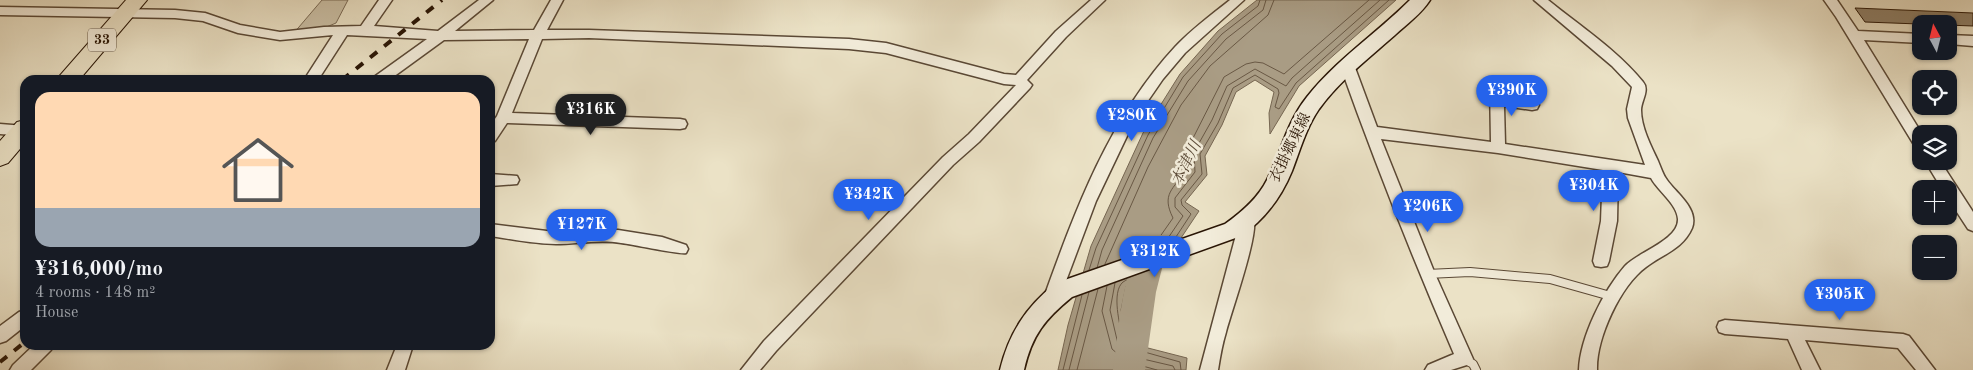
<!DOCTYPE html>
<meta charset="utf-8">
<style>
body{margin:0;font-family:"Old Standard TT","Noto Serif JP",serif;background:#20242c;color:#f1f3f6;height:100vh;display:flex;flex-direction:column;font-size:19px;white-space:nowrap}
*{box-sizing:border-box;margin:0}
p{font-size:16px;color:#9ea1a6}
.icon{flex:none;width:28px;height:28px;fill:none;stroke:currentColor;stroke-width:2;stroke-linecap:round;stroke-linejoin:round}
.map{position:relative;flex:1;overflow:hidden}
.panel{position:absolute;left:20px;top:75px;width:475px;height:275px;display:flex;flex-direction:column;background:#171b24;border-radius:15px;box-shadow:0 1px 4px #0004}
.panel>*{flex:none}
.needle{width:32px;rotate:353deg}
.fabs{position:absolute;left:1912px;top:15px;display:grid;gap:10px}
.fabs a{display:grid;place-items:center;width:45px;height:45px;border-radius:10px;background:#171b24;box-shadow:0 1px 4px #0004;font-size:25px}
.price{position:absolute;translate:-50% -42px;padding:0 11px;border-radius:18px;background:#2563eb;color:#fff;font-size:16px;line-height:32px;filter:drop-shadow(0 1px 2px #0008)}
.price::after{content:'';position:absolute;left:50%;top:30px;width:15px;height:11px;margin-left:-8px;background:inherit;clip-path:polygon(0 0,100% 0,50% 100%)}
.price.current{background:#222;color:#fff}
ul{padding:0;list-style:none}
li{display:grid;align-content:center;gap:10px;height:265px;padding:0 15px}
li span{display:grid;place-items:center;height:155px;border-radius:15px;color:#555}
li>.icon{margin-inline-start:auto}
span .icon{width:90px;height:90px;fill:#fffc;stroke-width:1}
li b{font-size:21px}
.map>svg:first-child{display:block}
.green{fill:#cabfa5;stroke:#7a6a55}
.water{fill:#a99c84;stroke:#766651}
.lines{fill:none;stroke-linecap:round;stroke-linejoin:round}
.shore{stroke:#695844;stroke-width:1}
.river{fill:#a99c84;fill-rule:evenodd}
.building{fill:#8e8069;stroke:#291505}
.lane-casing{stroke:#5a4835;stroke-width:10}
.street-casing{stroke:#5a4835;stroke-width:3}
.secondary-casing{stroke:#291505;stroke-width:3}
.primary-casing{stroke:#291505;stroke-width:2}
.lane{stroke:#f2ecda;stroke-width:8}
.street{fill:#f2ecda;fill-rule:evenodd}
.secondary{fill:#f2ecda;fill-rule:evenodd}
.primary{fill:#ebe2c6;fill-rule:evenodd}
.rail{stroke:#291505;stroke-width:4;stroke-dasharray:9 9;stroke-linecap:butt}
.labels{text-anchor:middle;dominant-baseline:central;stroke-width:5;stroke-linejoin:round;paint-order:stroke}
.shield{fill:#f2ecda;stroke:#655645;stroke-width:1}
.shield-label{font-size:14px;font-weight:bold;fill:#291505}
.street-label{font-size:15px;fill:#291505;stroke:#f2ecda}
.water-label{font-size:16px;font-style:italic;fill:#5c4b38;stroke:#f2ecda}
</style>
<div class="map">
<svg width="1973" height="370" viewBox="0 0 1973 370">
<rect width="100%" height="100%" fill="#ebe2c6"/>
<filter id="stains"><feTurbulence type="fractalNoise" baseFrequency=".004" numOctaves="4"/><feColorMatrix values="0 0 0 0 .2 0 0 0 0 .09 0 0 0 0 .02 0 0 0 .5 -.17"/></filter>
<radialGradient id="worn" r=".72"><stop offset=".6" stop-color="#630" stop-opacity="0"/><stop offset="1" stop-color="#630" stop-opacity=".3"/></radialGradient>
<path class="green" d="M 322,0 L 348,0 L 336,23 L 317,31 L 293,34 Z"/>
<path class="water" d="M 1257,0 L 1396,0 L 1299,86 L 1270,134 L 1269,113 L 1274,92 L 1255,80 L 1236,92 L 1222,125 L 1205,156 L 1207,175 L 1185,202 L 1199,211 L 1153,280 L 1126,286 L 1121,310 L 1128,339 L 1148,348 L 1187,358 L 1186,370 L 1058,370 L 1068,325 L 1091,246 L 1143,133 L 1180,74 L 1218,31 Z"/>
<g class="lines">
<path class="shore" d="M 1174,240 L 1191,214 L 1182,205 L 1181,200 L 1202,174 L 1200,154 L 1218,123 L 1233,88 L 1255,75 L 1278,89 L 1279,93 L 1275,107 L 1279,109 L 1296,83 L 1389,0
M 1164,244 L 1183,216 L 1175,207 L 1175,198 L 1195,172 L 1194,152 L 1212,120 L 1227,86 L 1255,69 L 1286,86 L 1292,78 L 1380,0
M 1152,248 L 1173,218 C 1161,194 1173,189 1187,170 L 1186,156 L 1188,148 L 1224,77 L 1246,64 L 1255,62 L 1263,63 L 1284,74 L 1369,0
M 1105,264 L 1148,167 L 1181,105 L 1210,66 L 1268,15 L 1274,0
M 1097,268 L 1102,250 L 1153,138 L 1188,81 L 1226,39 L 1263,10 L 1266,0
M 1155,268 L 1150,276 C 1142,277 1130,277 1123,282 C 1111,292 1120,326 1123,339 L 1141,351 L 1180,362 L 1181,370
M 1089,270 L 1096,248 L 1148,135 L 1183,77 L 1222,34 L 1258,6 L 1260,0
M 1115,283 L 1110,310 L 1118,344 L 1143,359 L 1173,366 L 1175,370
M 1107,286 L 1102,311 L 1112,349 L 1119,355 L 1139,365 L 1157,370
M 1063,370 L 1082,295
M 1069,370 L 1089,292
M 1077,370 L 1098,289"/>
<path class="river" d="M 1153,233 L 1164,236 L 1168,245 L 1156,292 L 1145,370 L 1113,370 C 1119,326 1122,276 1142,236 Z"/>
</g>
<path class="building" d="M 1855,8 L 1973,13 L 1973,26 L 1865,22 Z"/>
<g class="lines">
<defs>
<path id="lane" d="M 1427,274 L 1470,272 L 1550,279 L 1614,297
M 1464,359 L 1473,364 L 1476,370"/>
<path id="street" d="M 379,0 L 392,0 L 374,26 L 438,31 L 479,0 L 493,0 L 455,31 L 534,30 L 551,0 L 563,0 L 547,30 L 589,30 L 849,39 L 886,43 L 1004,74 L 1016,75 L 1056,31 L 1091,0 L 1105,0 L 1066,37 L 1027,80 L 1032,85 L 1030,88 L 979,142 L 953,165 L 776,351 L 760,370 L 741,370 L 764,341 L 943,157 L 969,134 L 1016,85 L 1004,84 L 886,53 L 849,49 L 589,38 L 542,39 L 512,113 L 680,119 L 685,120 L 687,124 L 685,128 L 680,129 L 507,123 L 495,141 L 490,142 L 490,126 L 497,116 L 529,39 L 444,40 L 389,80 L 372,80 L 374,77 L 427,39 L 347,35 L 318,80 L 304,80 L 333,35 L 280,40 L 238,33 L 203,21 L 175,18 L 0,15 L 0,7 L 175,10 L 205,13 L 240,25 L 280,32 L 324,27 L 361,26 Z
M 1230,0 L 1244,0 L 1185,53 L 1163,79 L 1143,108 L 1127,136 L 1096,201 L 1057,305 L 1051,307 L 1045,305 L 1043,300 C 1075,211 1109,118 1175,47 C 1191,30 1211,15 1230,0 Z
M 1534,0 L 1548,0 C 1580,26 1617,50 1643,82 C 1650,90 1641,101 1641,110 C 1641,127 1651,146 1658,161 C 1661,168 1663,175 1667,180 C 1677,194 1699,209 1692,228 C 1683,249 1663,254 1646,267 C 1620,286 1596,339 1597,370 L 1579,370 C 1580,337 1604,290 1625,266 C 1638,252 1679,240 1678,219 C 1677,204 1658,191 1651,178 L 1618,172 L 1617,221 L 1609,261 L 1607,266 L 1601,267 L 1595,266 L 1593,261 L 1601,221 L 1603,170 L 1498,153 L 1381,139 L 1435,274 L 1473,359 L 1470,364 L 1451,370 L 1425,370 L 1428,365 L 1454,354 C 1413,259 1375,163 1340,65 L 1342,62 L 1352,62 L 1354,65 L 1377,127 L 1491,142 L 1490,84 L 1492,81 L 1502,81 L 1504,96 L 1537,101 L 1539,105 L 1537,109 L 1532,110 L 1504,106 L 1505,144 L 1645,165 L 1628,118 L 1627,109 L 1632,87 L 1612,66 Z
M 1824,0 L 1837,0 L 1858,31 L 1921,34 L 1921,43 L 1864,40 L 1922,134 L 1921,149 L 1916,148 L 1836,17 Z
M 1949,35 L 1973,36 L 1973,46 L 1949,44 Z
M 0,124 L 25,126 L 25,136 L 0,134 Z
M 1925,161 L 1940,161 L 1973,212 L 1973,231 L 1968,229 L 1949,200 L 1949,189 L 1942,189 Z
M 490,174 L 517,176 L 519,180 L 517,184 L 490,186 Z
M 1248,214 L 1253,216 C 1261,229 1231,312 1226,332 C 1222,345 1220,357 1218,370 L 1200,370 L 1240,220 L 1243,216 Z
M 490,224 L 555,232 L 592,229 L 618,230 L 662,237 L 686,245 L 688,249 L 686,253 C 680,255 632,244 621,243 C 599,239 578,244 556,244 C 534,244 511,239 490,236 Z
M 25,310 L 25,326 L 6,341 L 0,343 L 0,326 L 19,312 Z
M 1725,320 L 1903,334 L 1909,336 L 1935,370 L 1916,370 L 1898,348 L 1805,340 L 1820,370 L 1802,370 L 1788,339 L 1725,334 L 1719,332 L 1717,327 L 1719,322 Z
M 34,345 L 53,345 L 51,350 L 31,370 L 10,370 L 13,365 Z
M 397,345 L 413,345 L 405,370 L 387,370 Z"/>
<path id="secondary" d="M 1410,0 L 1430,0 C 1422,13 1407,24 1395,35 C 1369,58 1340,80 1319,109 C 1306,128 1300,150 1292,171 C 1281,198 1264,220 1241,236 L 1072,297 C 1045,319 1032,335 1024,370 L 1000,370 C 1009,333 1026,307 1056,283 L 1225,224 C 1242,212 1258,198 1267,180 C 1281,152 1287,122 1307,97 C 1336,60 1377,33 1410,0 Z"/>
<path id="primary" d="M 126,0 L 147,0 L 79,80 L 56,80 Z
M 25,120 L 25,143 L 8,163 L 0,166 L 0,141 L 17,122 Z"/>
</defs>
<use href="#lane" class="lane-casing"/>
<use href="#street" class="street-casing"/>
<use href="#secondary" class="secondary-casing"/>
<use href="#primary" class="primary-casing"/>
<use href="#lane" class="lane"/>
<use href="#street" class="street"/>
<use href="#secondary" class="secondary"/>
<use href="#primary" class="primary"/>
<path class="rail" d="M 342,80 L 442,0
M 0,362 L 25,342"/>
</g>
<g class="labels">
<rect class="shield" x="88" y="28.5" width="28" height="23" rx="4"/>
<g class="shield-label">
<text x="102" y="40">33</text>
</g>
<g class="street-label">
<text transform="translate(1291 148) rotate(-64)">衣掛郷東線</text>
</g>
<g class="water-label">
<text transform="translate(1187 164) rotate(-64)">本津川</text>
</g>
</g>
<rect width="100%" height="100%" filter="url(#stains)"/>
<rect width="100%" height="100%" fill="url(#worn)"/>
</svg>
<div class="fabs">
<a><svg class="needle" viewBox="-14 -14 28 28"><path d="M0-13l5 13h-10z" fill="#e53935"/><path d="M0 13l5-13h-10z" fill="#9ea1a6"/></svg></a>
<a><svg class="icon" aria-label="locate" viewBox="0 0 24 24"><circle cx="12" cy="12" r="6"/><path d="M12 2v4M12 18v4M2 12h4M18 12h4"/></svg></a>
<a><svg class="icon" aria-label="layers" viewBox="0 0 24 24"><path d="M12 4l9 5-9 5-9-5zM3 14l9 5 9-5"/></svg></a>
<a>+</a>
<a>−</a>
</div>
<b class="price" style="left:1512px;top:117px">¥390K</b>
<b class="price current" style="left:591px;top:136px">¥316K</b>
<b class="price" style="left:1132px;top:142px">¥280K</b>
<b class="price" style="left:1594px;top:212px">¥304K</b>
<b class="price" style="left:869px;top:221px">¥342K</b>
<b class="price" style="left:1428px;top:233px">¥206K</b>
<b class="price" style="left:582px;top:251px">¥127K</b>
<b class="price" style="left:1155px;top:278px">¥312K</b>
<b class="price" style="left:1840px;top:321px">¥305K</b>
<section class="panel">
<ul>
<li><span style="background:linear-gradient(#ffd9b3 75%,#9aa5b1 0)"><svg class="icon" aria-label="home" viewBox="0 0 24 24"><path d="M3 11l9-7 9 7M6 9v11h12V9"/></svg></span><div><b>¥316,000/mo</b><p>4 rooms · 148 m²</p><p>House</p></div></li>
</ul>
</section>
</div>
